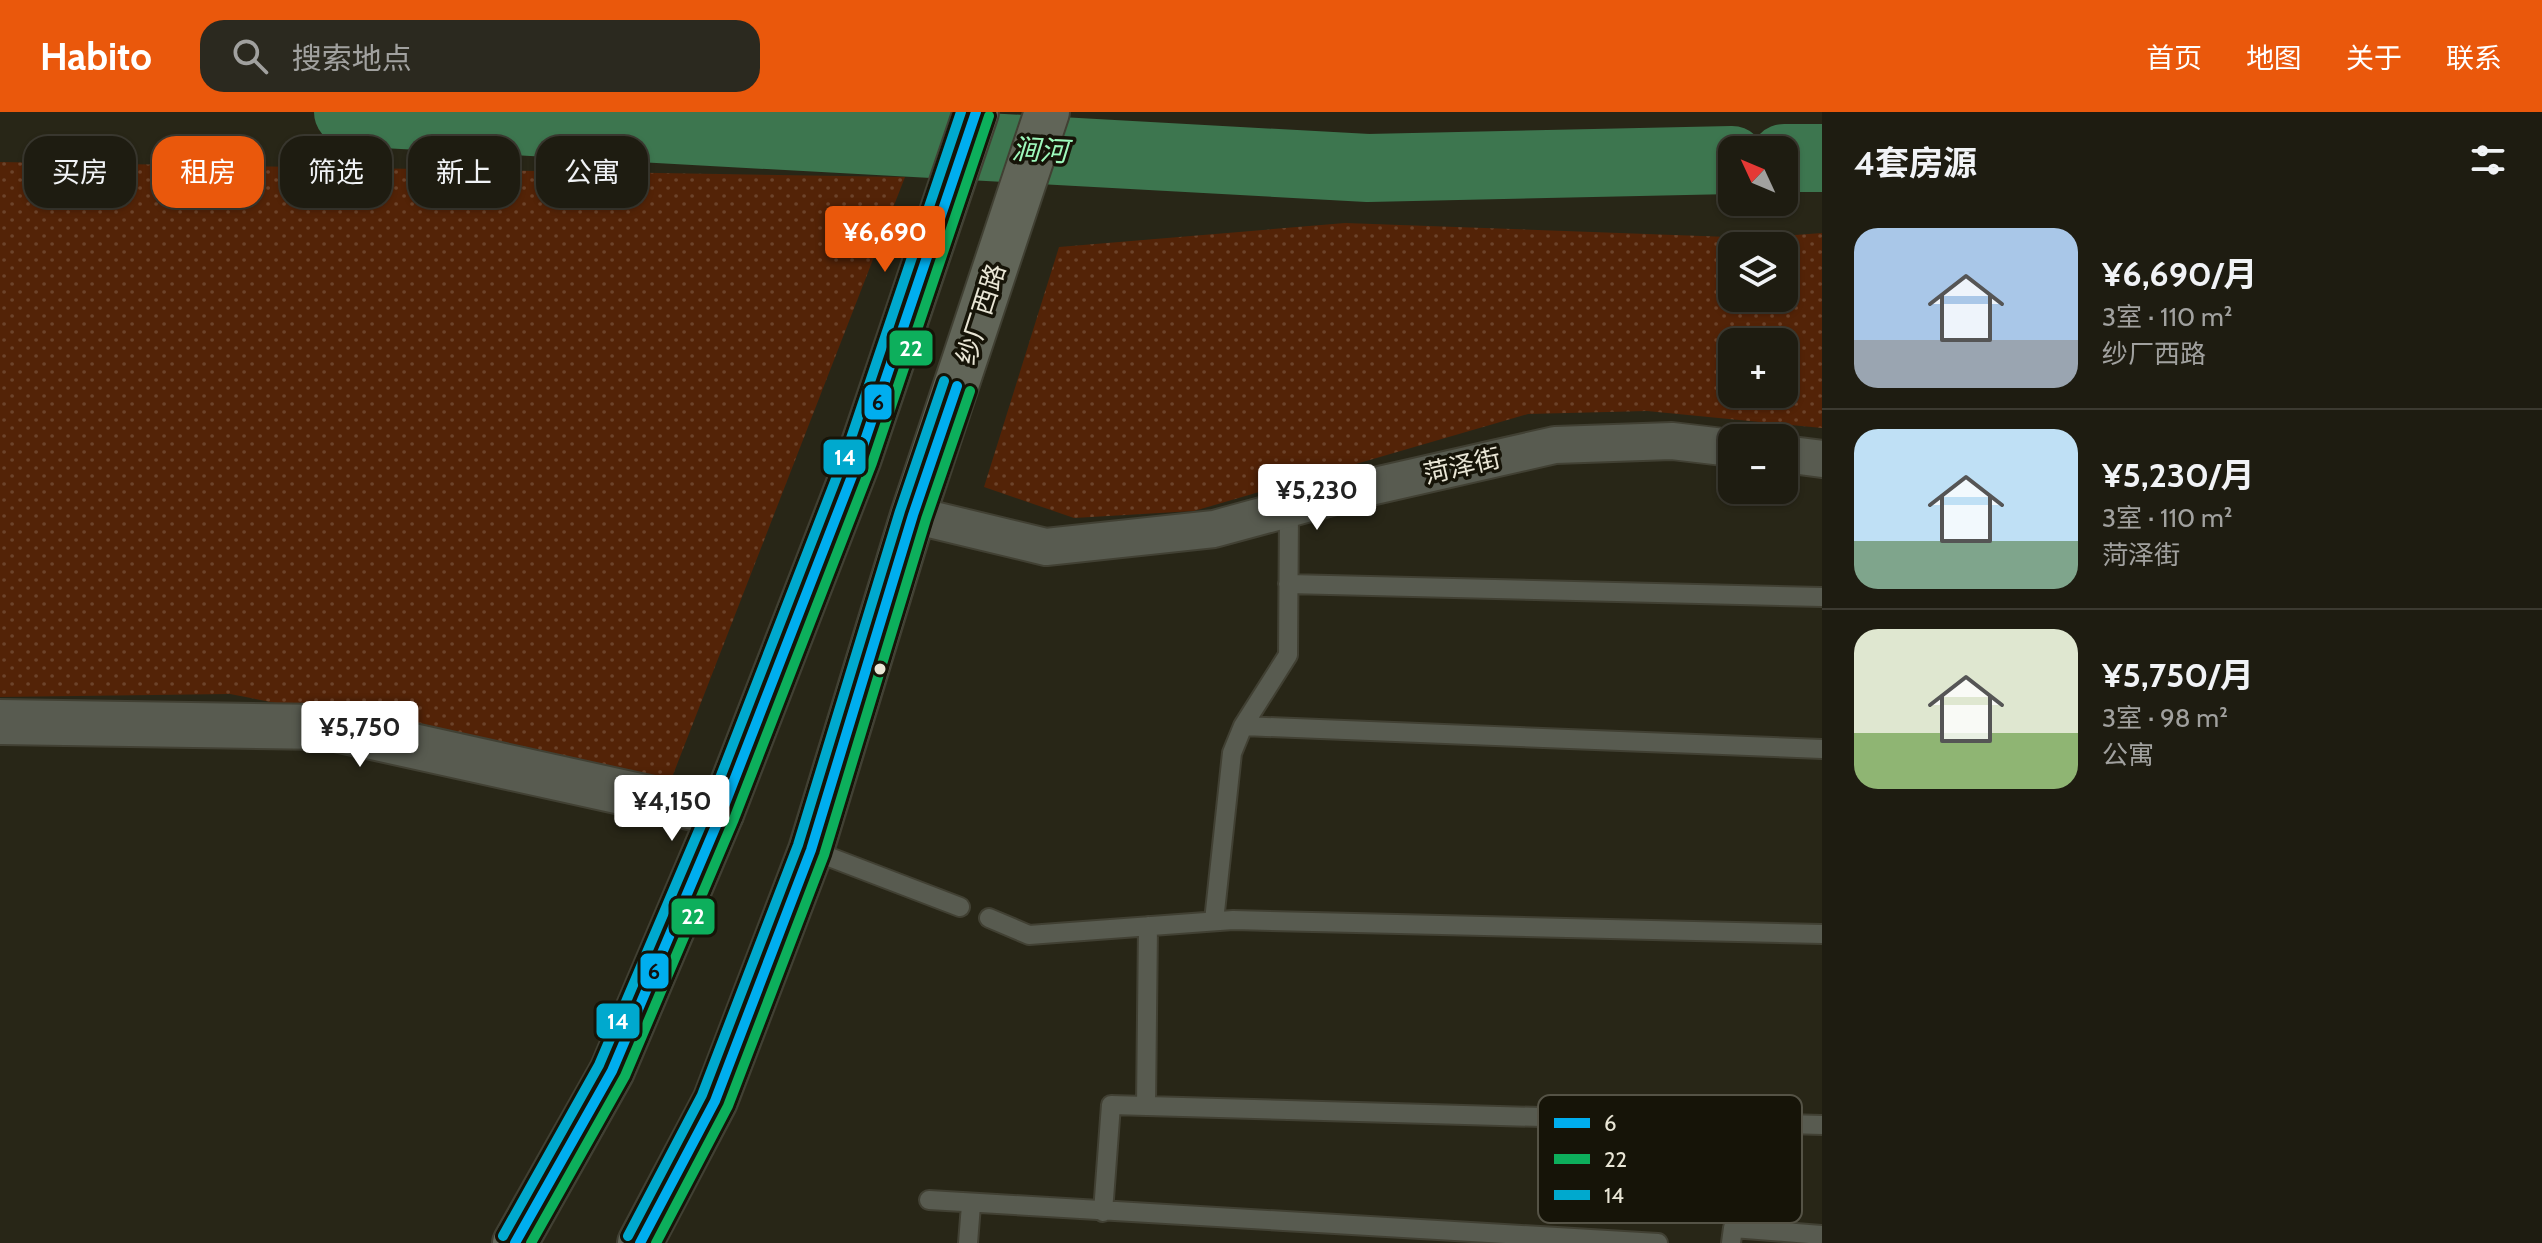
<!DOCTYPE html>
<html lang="zh">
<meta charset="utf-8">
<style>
body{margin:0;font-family:Cabin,"Noto Sans SC",sans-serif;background:#2b291f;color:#f1f3f6;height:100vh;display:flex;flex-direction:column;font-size:30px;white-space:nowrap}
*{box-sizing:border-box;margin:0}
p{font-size:26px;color:#a1a19f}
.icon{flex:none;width:44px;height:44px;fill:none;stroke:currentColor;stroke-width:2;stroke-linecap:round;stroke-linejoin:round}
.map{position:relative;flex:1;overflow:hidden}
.details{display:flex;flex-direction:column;background:#1e1c11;width:720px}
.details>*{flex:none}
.banner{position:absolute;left:24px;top:24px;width:760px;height:72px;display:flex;gap:16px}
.needle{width:52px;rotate:314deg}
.fabs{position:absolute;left:1718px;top:24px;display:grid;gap:16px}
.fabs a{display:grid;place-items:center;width:80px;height:80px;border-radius:16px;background:#1e1c11;box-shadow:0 2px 6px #0004,0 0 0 2px #3c3a31;font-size:40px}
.price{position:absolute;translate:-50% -68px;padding:0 18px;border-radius:8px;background:#fff;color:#222;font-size:26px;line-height:52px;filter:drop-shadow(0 2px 4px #0008)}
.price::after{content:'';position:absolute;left:50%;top:48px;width:24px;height:18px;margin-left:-12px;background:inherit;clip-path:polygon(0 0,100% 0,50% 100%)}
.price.selected{background:#ea580c;color:#fff}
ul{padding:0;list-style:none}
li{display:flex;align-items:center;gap:24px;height:200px;padding:0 32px}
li+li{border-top:2px solid #3c3a31}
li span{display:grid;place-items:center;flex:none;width:224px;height:160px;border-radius:24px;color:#555}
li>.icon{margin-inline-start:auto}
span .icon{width:96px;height:96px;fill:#fffc;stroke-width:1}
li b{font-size:34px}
h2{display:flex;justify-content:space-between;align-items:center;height:96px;padding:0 32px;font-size:34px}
.pill{padding:0 28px;border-radius:24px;background:#1e1c11;box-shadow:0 2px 6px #0004,0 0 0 2px #3c3a31;font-size:28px;line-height:72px}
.pill.selected{background:#ea580c;color:#fff}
header{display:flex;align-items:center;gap:48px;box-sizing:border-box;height:112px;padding:0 40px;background:#ea580c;color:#fff}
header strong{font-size:38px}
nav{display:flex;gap:44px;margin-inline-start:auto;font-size:28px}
.search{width:560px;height:72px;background:#2b291f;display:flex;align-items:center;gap:20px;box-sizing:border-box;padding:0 28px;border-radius:24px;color:#a1a19f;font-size:30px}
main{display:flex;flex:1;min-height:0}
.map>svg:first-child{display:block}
.grass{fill:url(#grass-dots);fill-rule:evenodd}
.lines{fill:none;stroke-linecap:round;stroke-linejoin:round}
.river{stroke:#3d764f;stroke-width:68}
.service-casing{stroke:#414033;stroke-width:22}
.minor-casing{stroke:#414033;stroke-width:40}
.tertiary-casing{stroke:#414033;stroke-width:48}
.secondary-casing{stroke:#414033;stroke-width:48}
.service{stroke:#585b50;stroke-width:18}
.minor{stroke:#585b50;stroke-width:36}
.tertiary{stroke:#585b50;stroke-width:44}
.secondary{stroke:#616558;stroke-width:44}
.bus-1-casing{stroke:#161408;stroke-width:16}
.bus-2-casing{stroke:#161408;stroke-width:16}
.bus-3-casing{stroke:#161408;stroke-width:16}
.bus-1{stroke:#00aeef;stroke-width:10}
.bus-2{stroke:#0daf5c;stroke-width:10}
.bus-3{stroke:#00a9ce;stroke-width:10}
.bus-dot{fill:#e9e6d6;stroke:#161408;stroke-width:3}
.labels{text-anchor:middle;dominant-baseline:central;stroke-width:7;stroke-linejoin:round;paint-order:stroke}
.street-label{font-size:26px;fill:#e9e6d6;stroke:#161408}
.water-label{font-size:28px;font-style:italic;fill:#9ef9bc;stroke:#161408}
.key{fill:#161408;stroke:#555346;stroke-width:2}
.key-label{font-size:22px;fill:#e9e6d6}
.line-badge{stroke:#161408;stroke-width:3}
.badge-label{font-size:22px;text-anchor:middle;font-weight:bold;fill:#fff}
.pale-badge-label{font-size:22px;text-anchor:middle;font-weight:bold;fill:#111}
</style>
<header>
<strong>Habito</strong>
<div class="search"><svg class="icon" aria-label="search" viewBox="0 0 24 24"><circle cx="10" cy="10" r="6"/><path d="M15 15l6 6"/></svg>搜索地点</div>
<nav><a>首页</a><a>地图</a><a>关于</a><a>联系</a></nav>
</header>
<main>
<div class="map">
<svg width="1822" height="1131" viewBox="0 0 1822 1131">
<defs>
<pattern id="grass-dots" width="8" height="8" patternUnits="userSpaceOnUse" patternTransform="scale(2)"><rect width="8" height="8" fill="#532307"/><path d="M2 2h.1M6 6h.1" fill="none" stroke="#6c432a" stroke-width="1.8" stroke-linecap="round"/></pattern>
</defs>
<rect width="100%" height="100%" fill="#282617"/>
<path class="grass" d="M 0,50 L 905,65 L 671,668 L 230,582 L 0,585 Z
M 1345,111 L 1756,126 L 1822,121 L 1822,316 L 1647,299 L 1528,302 L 1194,399 L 1074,406 L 984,375 L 1059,135 ZM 1784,134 L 1784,186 L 1732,186 L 1732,134 ZM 1732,230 L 1784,230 L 1784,282 L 1732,282 Z"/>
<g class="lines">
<path class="river" d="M 348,0 L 1368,56 L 1732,48
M 1784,46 L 1822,46"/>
<defs>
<path id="service" d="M 1288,472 L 1822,485
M 1243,614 L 1822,637
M 811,738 L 960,795
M 989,806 L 1029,823 L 1233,808 L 1822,822
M 1214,809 L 1232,641 L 1243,614 L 1288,543 L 1289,397
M 1146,994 L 1148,814
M 929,1088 L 1658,1131
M 1103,1100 L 1111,993 L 1822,1013
M 968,1131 L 971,1093
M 1731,1131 L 1733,1116 L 1822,1123"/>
<path id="minor" d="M 1784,342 L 1822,347
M 913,403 L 1046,435 L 1214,417 L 1357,378 L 1555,333 L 1672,329 L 1732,336"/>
<path id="tertiary" d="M 0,610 L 327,615 L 721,702"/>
<path id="secondary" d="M 515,1131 L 612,959 L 721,702 L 859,346 L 976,0
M 640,1131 L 715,989 L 811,738 L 913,403 L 1047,0"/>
</defs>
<use href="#service" class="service-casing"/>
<use href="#minor" class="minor-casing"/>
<use href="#tertiary" class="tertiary-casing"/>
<use href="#secondary" class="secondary-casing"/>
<use href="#service" class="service"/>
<use href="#minor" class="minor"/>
<use href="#tertiary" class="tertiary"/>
<use href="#secondary" class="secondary"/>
<defs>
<path id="bus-1" d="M 515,1131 L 612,959 L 721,702 L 859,346 L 976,0
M 640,1131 L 715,989 L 811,738 L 913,403 L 957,274"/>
<path id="bus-2" d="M 531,1131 L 625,964 L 734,707 L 872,351 L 989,4
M 656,1131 L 728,994 L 824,743 L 926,407 L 970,279"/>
<path id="bus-3" d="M 503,1124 L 599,953 L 708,697 L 846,341 L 961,0
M 628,1124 L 702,983 L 798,733 L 900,399 L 944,269"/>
</defs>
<use href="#bus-1" class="bus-1-casing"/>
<use href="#bus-2" class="bus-2-casing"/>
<use href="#bus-3" class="bus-3-casing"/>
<use href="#bus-1" class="bus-1"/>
<use href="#bus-2" class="bus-2"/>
<use href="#bus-3" class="bus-3"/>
</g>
<circle class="bus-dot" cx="880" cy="557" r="7"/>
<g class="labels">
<g class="street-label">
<text transform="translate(981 202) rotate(-72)">纱厂西路</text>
<text transform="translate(1462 354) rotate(-13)">菏泽街</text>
</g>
<g class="water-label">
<text transform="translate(1040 38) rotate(3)">涧河</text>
</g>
</g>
<rect x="1538" y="983" width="264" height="128" rx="12" class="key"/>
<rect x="1554" y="1006" width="36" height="10" fill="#00aeef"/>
<rect x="1554" y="1042" width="36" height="10" fill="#0daf5c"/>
<rect x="1554" y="1078" width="36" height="10" fill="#00a9ce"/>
<g class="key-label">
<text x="1604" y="1019">6</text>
<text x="1604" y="1055">22</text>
<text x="1604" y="1091">14</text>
</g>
<g class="line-badge">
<rect x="888" y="217" width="46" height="38" rx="8" fill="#0daf5c"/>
<rect x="863" y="271" width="30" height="38" rx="8" fill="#00aeef"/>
<rect x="822" y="326" width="45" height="38" rx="8" fill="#00a9ce"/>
<rect x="670" y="785" width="46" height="39" rx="8" fill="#0daf5c"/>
<rect x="639" y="840" width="31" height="38" rx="8" fill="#00aeef"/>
<rect x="595" y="890" width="46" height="38" rx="8" fill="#00a9ce"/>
</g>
<g class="badge-label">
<text x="911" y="244">22</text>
<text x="845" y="353">14</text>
<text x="693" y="812">22</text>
<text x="618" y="917">14</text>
</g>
<g class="pale-badge-label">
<text x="878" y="298">6</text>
<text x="654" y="867">6</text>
</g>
</svg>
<div class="fabs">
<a><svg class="needle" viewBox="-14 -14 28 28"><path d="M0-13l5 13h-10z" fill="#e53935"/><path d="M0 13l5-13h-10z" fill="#a1a19f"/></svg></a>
<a><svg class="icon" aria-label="layers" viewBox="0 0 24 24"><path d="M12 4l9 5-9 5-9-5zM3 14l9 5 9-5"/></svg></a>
<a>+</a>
<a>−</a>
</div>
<b class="price selected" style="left:885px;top:162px">¥6,690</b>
<b class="price" style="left:1317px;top:420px">¥5,230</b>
<b class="price" style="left:360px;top:657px">¥5,750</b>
<b class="price" style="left:672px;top:731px">¥4,150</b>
<div class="banner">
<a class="pill">买房</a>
<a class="pill selected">租房</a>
<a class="pill">筛选</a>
<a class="pill">新上</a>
<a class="pill">公寓</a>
</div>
</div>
<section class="details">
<h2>4套房源<svg class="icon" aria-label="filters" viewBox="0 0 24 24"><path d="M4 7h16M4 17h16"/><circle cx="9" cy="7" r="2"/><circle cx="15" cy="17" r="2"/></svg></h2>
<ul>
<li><span style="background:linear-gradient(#a9c7e8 70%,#9aa5b1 0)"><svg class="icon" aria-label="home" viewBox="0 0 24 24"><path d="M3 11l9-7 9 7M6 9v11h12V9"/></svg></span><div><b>¥6,690/月</b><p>3室 · 110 m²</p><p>纱厂西路</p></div></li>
<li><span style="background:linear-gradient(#bfe0f5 70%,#7fa58c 0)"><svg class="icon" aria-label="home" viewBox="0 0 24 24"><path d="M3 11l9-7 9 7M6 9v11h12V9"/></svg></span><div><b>¥5,230/月</b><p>3室 · 110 m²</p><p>菏泽街</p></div></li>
<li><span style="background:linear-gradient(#dfe7d0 65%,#8fb573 0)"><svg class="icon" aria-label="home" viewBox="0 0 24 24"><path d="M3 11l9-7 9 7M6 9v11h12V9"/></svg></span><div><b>¥5,750/月</b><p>3室 · 98 m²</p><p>公寓</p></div></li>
</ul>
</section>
</main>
